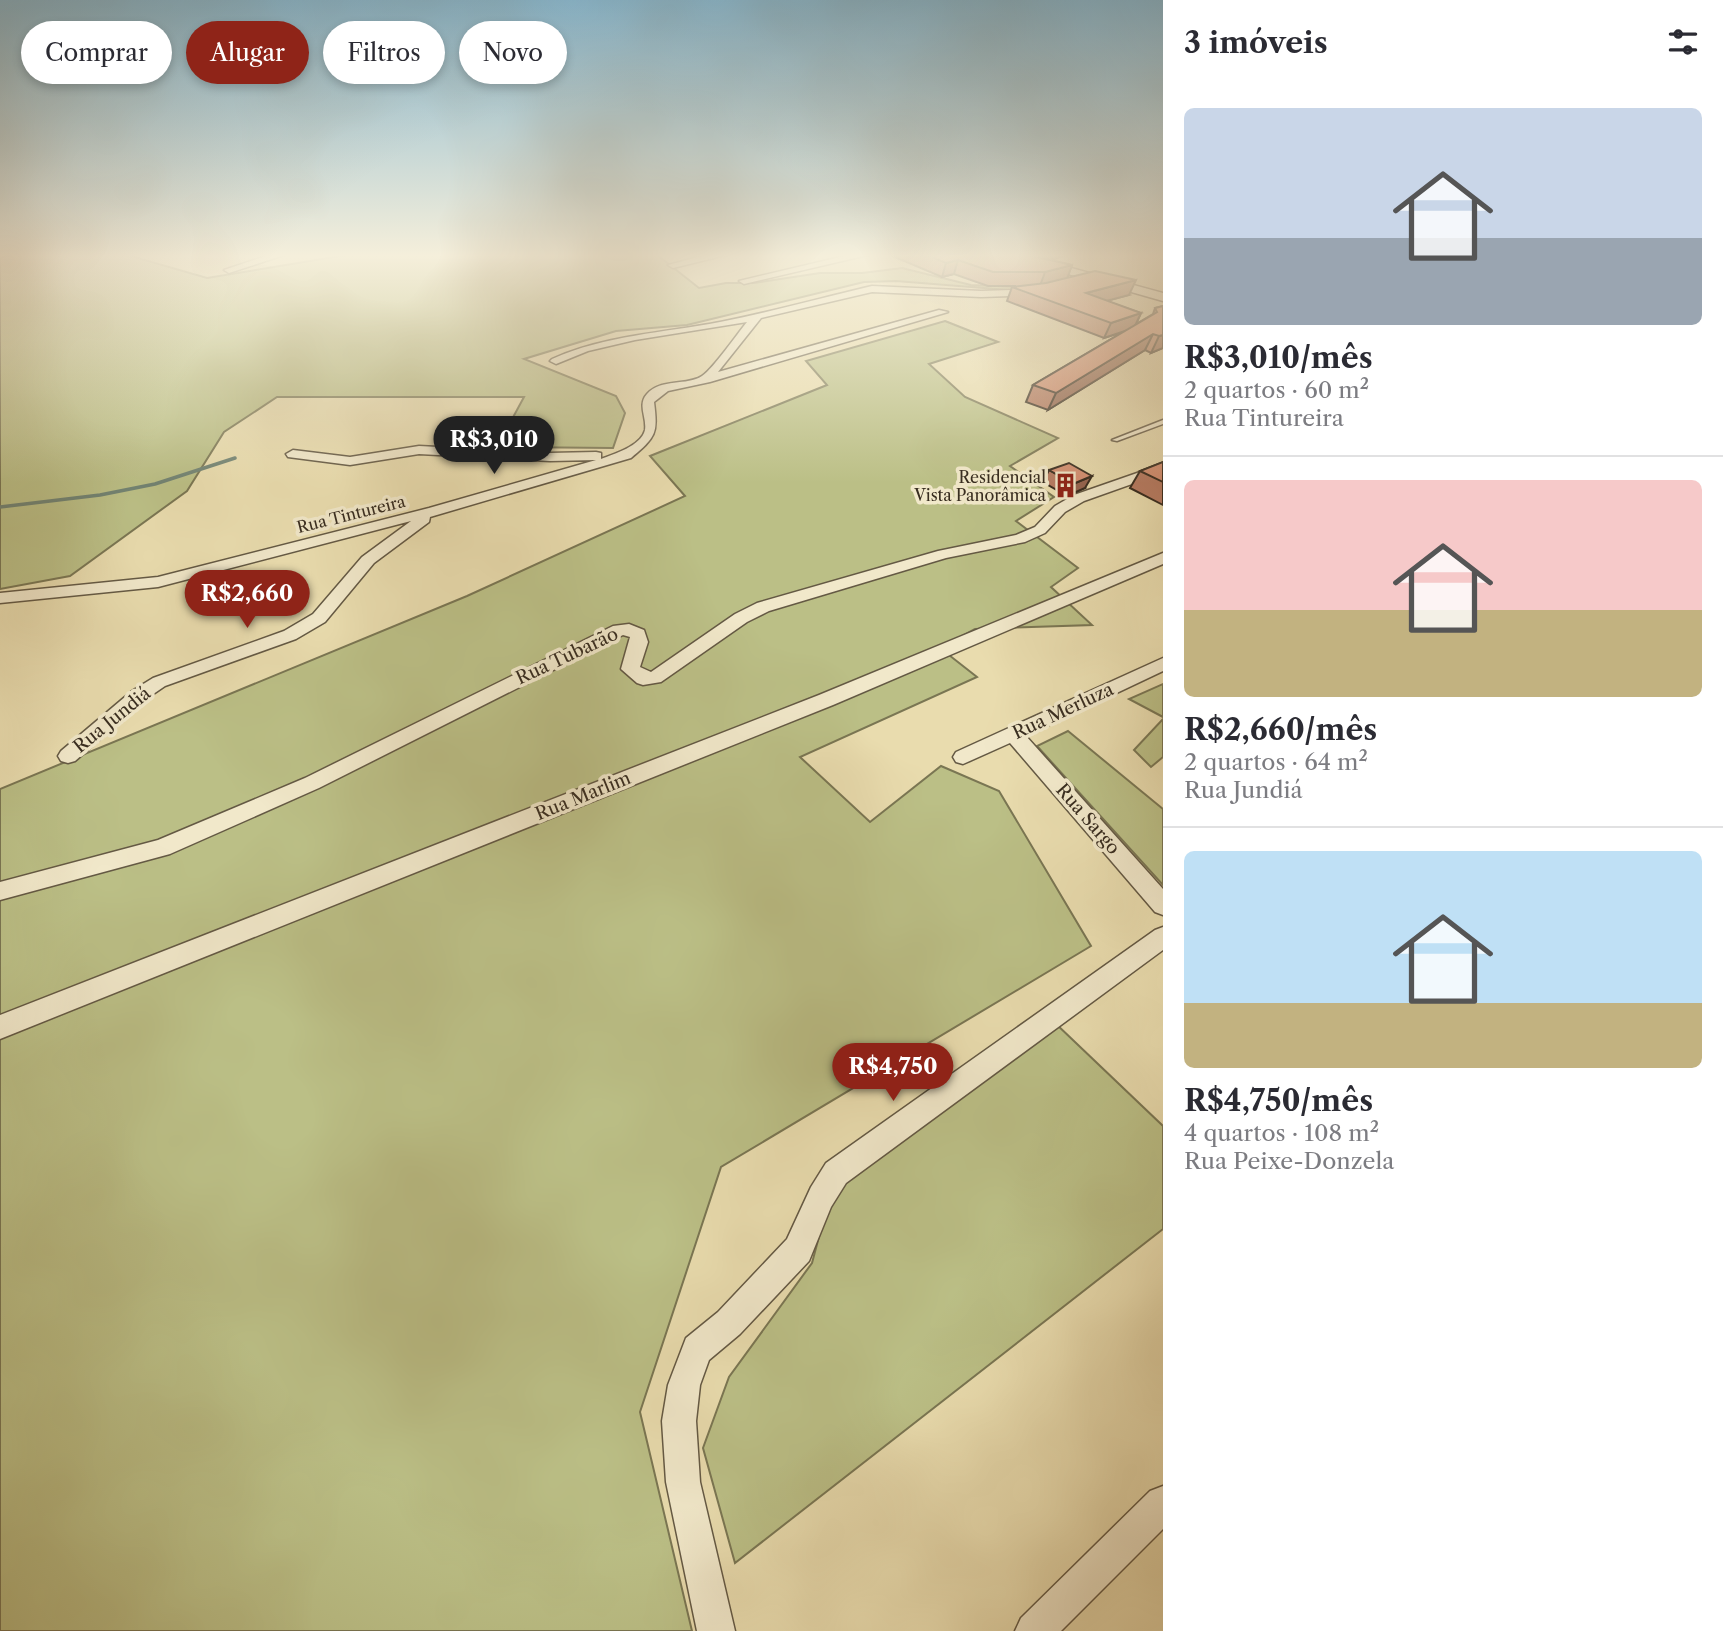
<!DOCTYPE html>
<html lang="pt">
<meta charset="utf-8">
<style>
body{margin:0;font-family:"Libre Caslon Text",serif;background:#f7f7f7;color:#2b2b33;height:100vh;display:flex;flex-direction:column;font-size:26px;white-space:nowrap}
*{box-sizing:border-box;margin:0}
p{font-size:23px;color:#7c7c81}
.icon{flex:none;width:38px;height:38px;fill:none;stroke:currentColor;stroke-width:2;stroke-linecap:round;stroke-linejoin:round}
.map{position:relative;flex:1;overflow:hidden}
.details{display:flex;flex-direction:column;background:#fff;width:560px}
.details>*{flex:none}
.top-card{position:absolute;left:21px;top:21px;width:665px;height:63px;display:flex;gap:14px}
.price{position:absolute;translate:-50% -60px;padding:0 16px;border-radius:24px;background:#8f2418;color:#fff;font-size:23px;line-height:46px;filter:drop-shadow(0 2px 4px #0008)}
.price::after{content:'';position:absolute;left:50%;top:42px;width:21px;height:16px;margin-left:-10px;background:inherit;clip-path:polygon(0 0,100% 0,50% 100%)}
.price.on{background:#222;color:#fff}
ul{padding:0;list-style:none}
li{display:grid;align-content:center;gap:14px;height:371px;padding:0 21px}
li+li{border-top:2px solid #e1e1e2}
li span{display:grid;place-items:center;height:217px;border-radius:10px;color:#555}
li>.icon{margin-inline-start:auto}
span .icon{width:126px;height:126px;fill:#fffc;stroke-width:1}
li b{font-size:30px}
h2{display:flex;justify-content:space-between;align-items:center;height:84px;padding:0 21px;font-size:30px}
.pill{padding:0 24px;border-radius:32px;background:#fff;box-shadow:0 4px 10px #0003;font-size:24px;line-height:63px}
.pill.on{background:#8f2418;color:#fff}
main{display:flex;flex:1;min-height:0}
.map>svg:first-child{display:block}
.green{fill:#bbbf86;stroke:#7a7653;stroke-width:2}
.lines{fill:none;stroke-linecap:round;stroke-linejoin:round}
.stream{stroke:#718373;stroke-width:3.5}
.service-casing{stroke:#645944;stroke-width:3}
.minor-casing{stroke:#645944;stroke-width:3}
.secondary-casing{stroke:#382d20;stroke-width:3}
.service{fill:#f1e8ca;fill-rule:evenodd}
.minor{fill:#f1e8ca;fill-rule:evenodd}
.secondary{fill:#f1e8ca;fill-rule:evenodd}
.wall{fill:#b77c63;stroke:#382d20;stroke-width:2}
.shaded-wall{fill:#956550;stroke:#382d20;stroke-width:2}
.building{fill:#d59073;stroke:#382d20;stroke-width:2}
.labels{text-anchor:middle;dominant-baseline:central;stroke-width:7;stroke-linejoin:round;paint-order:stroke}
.far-poi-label{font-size:16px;fill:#382d20;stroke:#f1e8ca;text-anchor:end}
.far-street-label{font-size:16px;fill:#382d20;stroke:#f1e8ca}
.street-label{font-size:18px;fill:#382d20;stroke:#f1e8ca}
</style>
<main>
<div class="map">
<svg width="1163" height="1631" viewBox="0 0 1163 1631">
<rect width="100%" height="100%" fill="#e9dcae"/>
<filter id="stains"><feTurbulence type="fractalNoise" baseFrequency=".00286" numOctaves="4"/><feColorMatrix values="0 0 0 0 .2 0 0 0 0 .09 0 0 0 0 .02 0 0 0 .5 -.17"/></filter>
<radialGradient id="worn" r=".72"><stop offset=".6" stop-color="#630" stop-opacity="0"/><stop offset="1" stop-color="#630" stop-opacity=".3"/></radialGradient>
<path class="green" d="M 15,254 L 124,254 L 207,278 L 352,254 L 656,254 L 699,288 L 726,283 L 754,283 L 820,273 L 862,273 L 902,268 L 971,285 L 1020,287 L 1022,291 L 896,281 L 864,282 L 687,325 L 616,331 L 524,359 L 616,396 L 625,413 L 613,448 L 497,447 L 524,397 L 277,397 L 224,432 L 187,491 L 70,576 L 0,589 L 0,257 Z
M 945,321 L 998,342 L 929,364 L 965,397 L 1058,438 L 1010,466 L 1054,497 L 1016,521 L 1078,568 L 1051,587 L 1092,625 L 975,629 L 940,648 L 977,677 L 800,757 L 870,822 L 941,766 L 999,791 L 1091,946 L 721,1167 L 640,1412 L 692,1631 L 0,1631 L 0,789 L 467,596 L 685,496 L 650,456 L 827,385 L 806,361 Z
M 1163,684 L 1163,717 L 1129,699 Z
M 1163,719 L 1163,757 L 1151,767 L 1134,750 Z
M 1068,731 L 1163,809 L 1163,885 L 1037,746 Z
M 1054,1022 L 1163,1126 L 1163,1229 L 735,1563 L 703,1448 L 729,1377 L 812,1263 L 834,1180 Z"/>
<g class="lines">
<path class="stream" d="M 0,507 L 100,495 L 155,484 L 235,458"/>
<defs>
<path id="service" d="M 1163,420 L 1163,424 L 1117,441 L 1112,440 Z"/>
<path id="minor" d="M 272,254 L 287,254 L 229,273 L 224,270 Z
M 710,254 L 730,254 L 673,268 L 668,265 Z
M 853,254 L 872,254 L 744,284 L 739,281 Z
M 872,286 L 981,291 L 1037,289 L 1042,292 L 1037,295 L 981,297 L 872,292 L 761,318 L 718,372 L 939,310 L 948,312 L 710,382 L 668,391 L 654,402 C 658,434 656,437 631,458 L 430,517 L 429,522 L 374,563 L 325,622 L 296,639 L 165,686 L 146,699 L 75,761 L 68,763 L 61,761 L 58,756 L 61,751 L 132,691 L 153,678 L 284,631 L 313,614 L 362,557 L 411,521 L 158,587 L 0,603 L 0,593 L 158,577 L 429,508 L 596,460 L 550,461 L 419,454 L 350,465 L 288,457 L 286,454 L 293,450 L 350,457 L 419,446 L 550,453 L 596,452 L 601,453 L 601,459 C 614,454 641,446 645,430 C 647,417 637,405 647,394 C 661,378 687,386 702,376 C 714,368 737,334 747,322 L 635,340 L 588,351 L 556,364 L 550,361 L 552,359 C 606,335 663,333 720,322 C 771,312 821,298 872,286 Z
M 1163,464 L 1163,473 L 1084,501 L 1065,512 L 1045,533 L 1025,542 L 946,558 L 769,611 L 747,622 L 661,682 L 643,685 L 637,683 L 621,669 L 630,637 L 623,635 L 319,788 L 170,854 L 0,900 L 0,882 L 158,840 L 305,778 L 613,626 L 629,624 L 644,630 L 648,642 L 640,667 L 651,672 L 735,614 L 757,603 L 938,551 L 1016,535 L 1035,527 L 1055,506 L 1074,495 Z
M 1163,553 L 1163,564 L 833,705 L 0,1039 L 0,1015 L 819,695 Z
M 1163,658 L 1163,671 L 1026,736 L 1163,889 L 1163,915 L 1155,912 L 1010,743 L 963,764 L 956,762 L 953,757 L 956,752 Z
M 1163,927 L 1163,950 L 846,1183 L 831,1207 L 809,1261 L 740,1334 L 709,1360 L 700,1385 L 696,1421 L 700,1482 L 735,1631 L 697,1631 L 666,1482 L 662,1421 L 668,1385 L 686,1338 L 718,1312 L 787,1239 L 811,1187 L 826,1163 L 1155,930 Z
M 1163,1486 L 1163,1529 L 1061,1631 L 1015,1631 L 1021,1618 L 1150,1491 Z"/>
<path id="secondary" d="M 998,254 L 1020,254 L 1163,293 L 1163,301 Z"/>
</defs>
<use href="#service" class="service-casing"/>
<use href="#minor" class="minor-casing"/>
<use href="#secondary" class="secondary-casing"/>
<use href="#service" class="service"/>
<use href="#minor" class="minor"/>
<use href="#secondary" class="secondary"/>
</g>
<path class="wall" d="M 888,254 L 1069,254 L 1051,260 L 1035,255 L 1035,257 L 1072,265 L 1067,278 L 1129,295 L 1106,301 L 1141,313 L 1136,324 L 1153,314 L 1155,308 L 1163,306 L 1163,348 L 1151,353 L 1145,350 L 1048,410 L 1026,402 L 1033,385 L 1123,332 L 1104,338 L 1007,301 L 1012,287 L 1016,286 L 988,286 L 954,274 L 942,277 Z
M 1163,462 L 1163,505 L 1130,488 L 1140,471 Z
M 1049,470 L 1085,488 L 1067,496 L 1043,482 Z"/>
<path class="shaded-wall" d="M 1054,254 L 1069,254 L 1051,260 Z
M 958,260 L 954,274 L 942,277 L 946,263 Z
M 1072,265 L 1067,279 L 1040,286 L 1045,272 Z
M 1136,280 L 1129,295 L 1080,308 L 1086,293 Z
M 1141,313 L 1134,328 L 1104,338 L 1111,323 Z
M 1153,334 L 1145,350 L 1048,410 L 1056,393 Z
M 1163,335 L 1163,348 L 1151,353 L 1159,336 Z
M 1092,476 L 1085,488 L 1067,496 L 1073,484 Z"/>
<path class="building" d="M 925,254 L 1030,254 L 1028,255 L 1072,265 L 1045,272 L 993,272 L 958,260 L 946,263 Z
M 1095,271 L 1136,280 L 1086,293 L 1141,313 L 1111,323 L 1012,287 L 1046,283 Z
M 1163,306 L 1163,335 L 1159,336 L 1153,334 L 1056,393 L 1033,385 L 1157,312 L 1155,308 Z
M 1163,462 L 1163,482 L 1140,471 Z
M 1069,463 L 1092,476 L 1073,484 L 1049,470 Z"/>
<linearGradient id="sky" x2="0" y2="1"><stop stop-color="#87b7cf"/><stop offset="0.53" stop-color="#f5efdb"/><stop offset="1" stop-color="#f5efdb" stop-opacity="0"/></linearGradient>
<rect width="1163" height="483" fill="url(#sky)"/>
<defs>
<symbol id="building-bare" viewBox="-9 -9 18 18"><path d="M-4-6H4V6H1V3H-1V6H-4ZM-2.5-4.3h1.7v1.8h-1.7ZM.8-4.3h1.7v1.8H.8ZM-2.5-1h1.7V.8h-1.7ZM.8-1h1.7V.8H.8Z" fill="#8f2418" stroke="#f1e8ca" stroke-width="2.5" paint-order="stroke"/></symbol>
</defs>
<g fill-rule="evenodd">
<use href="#building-bare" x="1048" y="468" width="35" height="35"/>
</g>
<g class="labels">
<g class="far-poi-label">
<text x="1046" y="477">Residencial<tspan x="1046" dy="18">Vista Panorâmica</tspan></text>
</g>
<g class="far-street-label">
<text transform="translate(351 514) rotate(-14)">Rua Tintureira</text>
</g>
<g class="street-label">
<text transform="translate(567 656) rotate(-25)">Rua Tubarão</text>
<text transform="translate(1063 711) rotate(-25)">Rua Merluza</text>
<text transform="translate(112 720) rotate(-39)">Rua Jundiá</text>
<text transform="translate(583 796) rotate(-22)">Rua Marlim</text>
<text transform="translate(1088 819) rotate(49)">Rua Sargo</text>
</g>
</g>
<rect width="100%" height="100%" filter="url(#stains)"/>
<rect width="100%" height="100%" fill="url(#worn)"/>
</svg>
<b class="price on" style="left:494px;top:476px">R$3,010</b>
<b class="price" style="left:247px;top:630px">R$2,660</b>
<b class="price" style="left:893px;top:1103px">R$4,750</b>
<div class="top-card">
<a class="pill">Comprar</a>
<a class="pill on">Alugar</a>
<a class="pill">Filtros</a>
<a class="pill">Novo</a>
</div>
</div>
<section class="details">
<h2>3 imóveis<svg class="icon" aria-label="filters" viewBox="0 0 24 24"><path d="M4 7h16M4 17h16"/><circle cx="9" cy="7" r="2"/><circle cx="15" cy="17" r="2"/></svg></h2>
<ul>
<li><span style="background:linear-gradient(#c9d6e8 60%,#9aa5b1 0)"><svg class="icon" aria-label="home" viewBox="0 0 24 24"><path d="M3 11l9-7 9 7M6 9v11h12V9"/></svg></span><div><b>R$3,010/mês</b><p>2 quartos · 60 m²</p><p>Rua Tintureira</p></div></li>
<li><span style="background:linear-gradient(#f6c9c9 60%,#c2b280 0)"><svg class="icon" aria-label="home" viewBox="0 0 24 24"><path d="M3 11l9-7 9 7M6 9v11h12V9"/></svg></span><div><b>R$2,660/mês</b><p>2 quartos · 64 m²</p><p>Rua Jundiá</p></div></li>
<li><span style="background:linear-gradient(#bfe0f5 70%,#c2b280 0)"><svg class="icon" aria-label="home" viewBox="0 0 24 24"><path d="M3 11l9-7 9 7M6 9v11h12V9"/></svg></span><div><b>R$4,750/mês</b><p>4 quartos · 108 m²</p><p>Rua Peixe-Donzela</p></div></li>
</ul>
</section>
</main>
